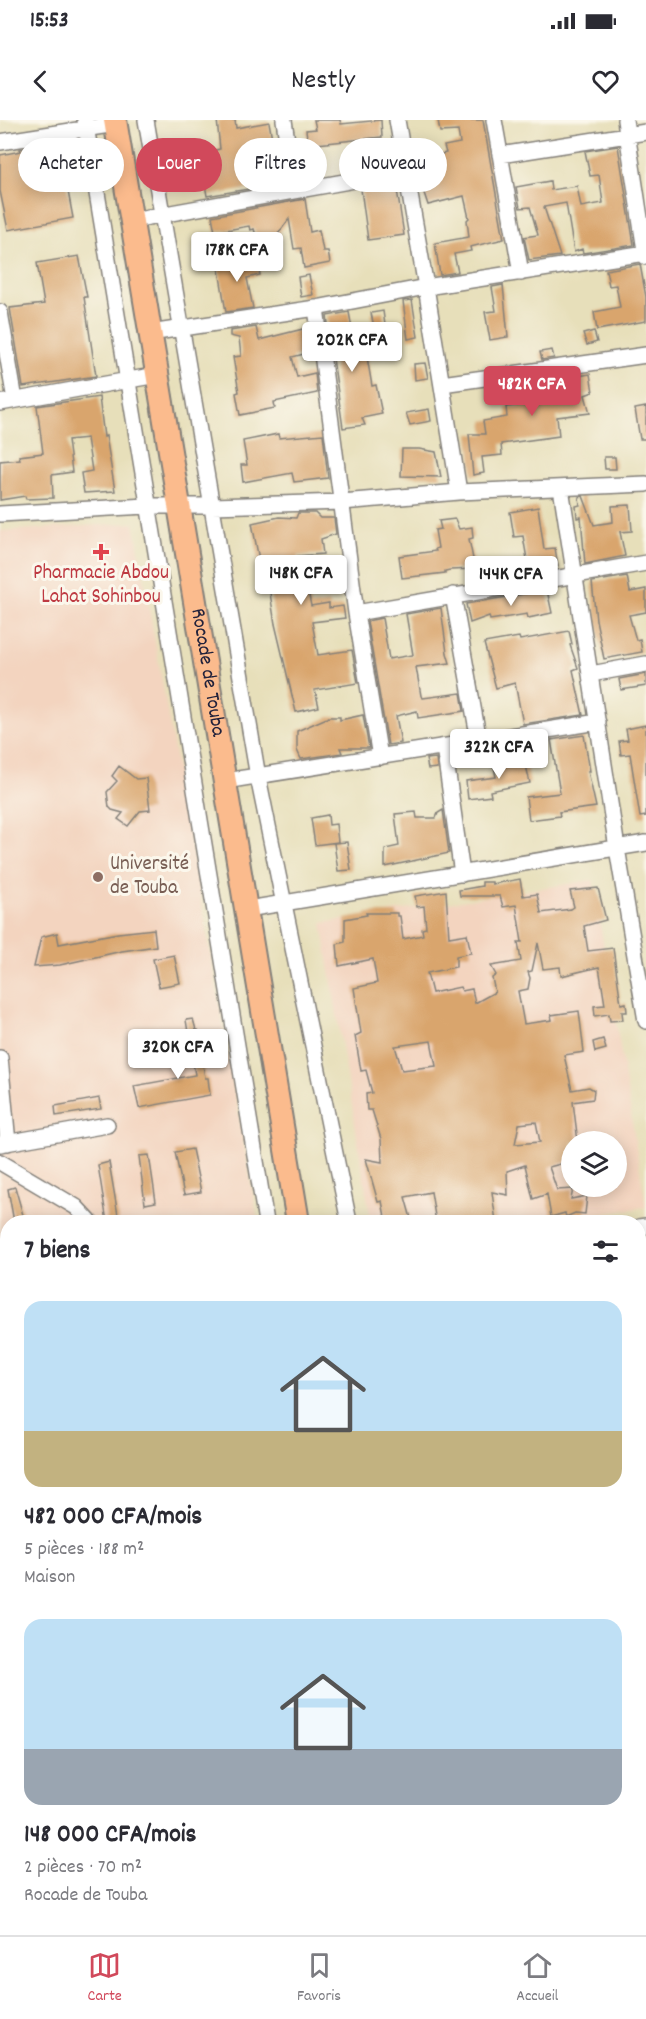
<!DOCTYPE html>
<html lang="fr">
<meta charset="utf-8">
<style>
body{margin:0;font-family:Dekko,sans-serif;background:#f2f2f3;color:#2b2b33;height:100vh;display:flex;flex-direction:column;font-size:22px;white-space:nowrap}
*{box-sizing:border-box;margin:0}
p{font-size:20px;color:#7c7c81}
.icon{flex:none;width:33px;height:33px;fill:none;stroke:currentColor;stroke-width:2;stroke-linecap:round;stroke-linejoin:round}
.map{position:relative;flex:1;overflow:hidden}
.drawer{position:absolute;left:0px;top:1095px;width:646px;height:720px;display:flex;flex-direction:column;background:#fff;border-radius:24px 24px 0 0;box-shadow:0 3px 15px #0003}
.drawer>*{flex:none}
.hud{position:absolute;left:18px;top:18px;width:610px;height:54px;display:flex;gap:12px}
.fabs{position:absolute;left:561px;top:1011px;display:grid;gap:12px}
.fabs a{display:grid;place-items:center;width:66px;height:66px;border-radius:50%;background:#fff;box-shadow:0 3px 15px #0003;font-size:30px}
.price{position:absolute;translate:-50% -51px;padding:0 14px;border-radius:6px;background:#fff;color:#222;font-size:20px;line-height:39px;filter:drop-shadow(0 2px 3px #0008)}
.price::after{content:'';position:absolute;left:50%;top:36px;width:18px;height:14px;margin-left:-9px;background:inherit;clip-path:polygon(0 0,100% 0,50% 100%)}
.price.selected{background:#d1495b;color:#fff}
ul{padding:0;list-style:none}
li{display:grid;align-content:center;gap:12px;height:318px;padding:0 24px}
li span{display:grid;place-items:center;height:186px;border-radius:18px;color:#555}
li>.icon{margin-inline-start:auto}
span .icon{width:108px;height:108px;fill:#fffc;stroke-width:1}
li b{font-size:26px}
h2{display:flex;justify-content:space-between;align-items:center;height:72px;padding:0 24px;font-size:26px}
.pill{padding:0 21px;border-radius:27px;background:#fff;box-shadow:0 3px 15px #0003;font-size:21px;line-height:54px}
.pill.selected{background:#d1495b;color:#fff}
.status{display:flex;justify-content:space-between;align-items:center;height:42px;padding:0 30px;background:#fff;direction:ltr}
.status svg{height:16px;fill:currentColor}
header{display:flex;justify-content:space-between;align-items:center;height:78px;padding:0 24px;background:#fff;font-size:27px;font-weight:600}
.tabs{display:flex;justify-content:space-around;align-items:center;height:84px;border-top:2px solid #e1e1e2;background:#fff;font-size:16px;color:#7c7c81}
.tabs a{display:grid;justify-items:center;gap:3px}
.tabs .selected{color:#d1495b}
.map>svg:first-child{display:block}
.built{fill:#f3d4bf;fill-rule:evenodd}
.building{fill:#d9a56d;fill-rule:evenodd}
.lines{fill:none;stroke-linecap:round;stroke-linejoin:round}
.minor-casing{stroke:#84807a;stroke-width:18}
.tertiary-casing{stroke:#84807a;stroke-width:21}
.primary-casing{stroke:#84807a;stroke-width:26}
.minor{stroke:#fff;stroke-width:15}
.tertiary{stroke:#fff;stroke-width:18}
.primary{stroke:#fbbb8d;stroke-width:22}
.health-dot{fill:#e0444e;stroke:#fbf7ec;stroke-width:2}
.education-dot{fill:#8d6e63;stroke:#fbf7ec;stroke-width:2}
.labels{text-anchor:middle;dominant-baseline:central;stroke-width:6;stroke-linejoin:round;paint-order:stroke}
.health-label{font-size:21px;fill:#be3a42;stroke:#fbf7ec}
.street-label{font-size:21px;fill:#22223b;stroke:#fbf7ec}
.education-label{font-size:21px;fill:#785e54;stroke:#fbf7ec;text-anchor:start}
</style>
<div class="status"><b>15:53</b><svg viewBox="0 0 49 12"><path d="M0 12V9h3v3zM5 12V6h3v6zM10 12V3h3v9zM15 12V0h3v12zM26 1h20v11H26zM47 4h2v5h-2z"/></svg></div>
<header><svg class="icon" aria-label="back" viewBox="0 0 24 24"><path d="M15 5l-7 7 7 7"/></svg>Nestly<svg class="icon" aria-label="heart" viewBox="0 0 24 24"><path d="M12 20l-8-8c-3-5 5-10 8-4 3-6 11-1 8 4z"/></svg></header>
<div class="map">
<svg width="646" height="1815" viewBox="0 0 646 1815">
<rect width="100%" height="100%" fill="#fbf7ec"/>
<filter id="ink" filterUnits="userSpaceOnUse"><feTurbulence type="fractalNoise" baseFrequency=".0167" numOctaves="2"/><feDisplacementMap in="SourceGraphic" scale="12" xChannelSelector="R" yChannelSelector="G"/><feConvolveMatrix kernelMatrix="1 2 1 2 8 2 1 2 1" color-interpolation-filters="sRGB"/></filter>
<filter id="wash" filterUnits="userSpaceOnUse"><feTurbulence type="fractalNoise" baseFrequency=".008" numOctaves="4" result="noise"/><feDisplacementMap in="SourceGraphic" scale="24" xChannelSelector="R" yChannelSelector="G"/><feGaussianBlur stdDeviation="1.35" result="paint"/><feColorMatrix in="noise" values="0 0 0 0 0 0 0 0 0 0 0 0 0 0 0 0 0 1.4 0 .05"/><feComposite in="paint" operator="in"/></filter>
<g filter="url(#wash)">
<rect width="100%" height="100%" fill="#e7dfba"/>
<path class="built" d="M 134,403 L 258,1102 L 8,1102 L 8,1780 L 0,1781 L 0,411 Z
M 593,760 L 646,1087 L 552,1102 L 371,1102 L 322,803 ZM 572,1022 L 616,1022 L 616,1066 L 572,1066 Z"/>
<g id="blocks">
<path class="building" d="M 217,0 L 235,0 L 236,8 L 269,2 L 275,35 L 279,35 L 283,63 L 207,76 L 200,34 L 220,29 Z
M 314,0 L 340,0 L 341,4 L 381,0 L 382,17 L 308,25 L 306,10 L 316,9 Z
M 438,0 L 483,0 L 504,119 L 470,127 L 471,131 L 454,134 L 458,152 L 440,155 L 435,123 L 469,117 L 467,100 L 469,98 L 464,76 L 428,85 L 422,67 L 423,48 L 421,39 L 446,33 L 444,26 L 460,23 L 458,11 L 440,12 Z
M 59,23 L 73,98 L 8,110 L 0,71 L 0,35 L 21,31 L 20,29 Z
M 618,26 L 634,125 L 583,133 L 582,129 L 574,132 L 566,83 L 544,87 L 560,136 L 529,140 L 524,117 L 538,115 L 530,87 L 520,88 L 516,67 L 550,61 L 551,70 L 577,66 L 581,87 L 603,83 L 599,55 L 590,56 L 585,31 Z
M 389,37 L 391,44 L 368,48 L 367,41 Z
M 396,63 L 404,115 L 368,120 L 361,69 Z
M 305,79 L 310,112 L 319,110 L 323,131 L 328,131 L 330,143 L 304,148 L 301,128 L 294,129 L 289,99 L 262,136 L 254,109 L 250,110 L 249,106 L 215,112 L 212,96 Z
M 79,136 L 87,177 L 84,177 L 96,256 L 23,267 L 10,188 L 44,184 L 37,143 Z
M 228,136 L 230,145 L 257,140 L 260,155 L 247,158 L 253,188 L 226,192 L 217,138 Z
M 640,144 L 646,177 L 646,201 L 597,210 L 594,192 L 620,187 L 616,165 L 609,166 L 606,150 Z
M 309,155 L 313,175 L 301,177 L 298,157 Z
M 503,165 L 508,217 L 490,220 L 485,192 L 496,191 L 492,167 Z
M 412,180 L 418,217 L 408,219 L 403,181 Z
M 383,191 L 385,205 L 374,207 L 371,193 Z
M 349,192 L 352,209 L 359,208 L 363,232 L 366,231 L 372,266 L 376,265 L 382,294 L 362,298 L 365,305 L 343,308 L 327,196 Z
M 256,207 L 259,220 L 307,208 L 312,232 L 292,237 L 297,257 L 315,253 L 317,273 L 274,282 L 275,288 L 240,295 L 236,273 L 239,272 L 233,237 L 241,236 L 239,218 L 230,216 L 230,211 Z
M 594,211 L 597,222 L 587,225 L 583,214 Z
M 552,230 L 554,238 L 542,240 L 540,232 Z
M 425,243 L 428,258 L 415,260 L 414,244 Z
M 590,254 L 593,272 L 585,275 L 590,293 L 557,297 L 559,316 L 501,324 L 502,335 L 482,337 L 484,353 L 473,355 L 469,314 L 485,314 L 483,301 L 507,297 L 506,287 L 527,285 L 526,264 L 565,260 L 565,258 Z
M 99,277 L 104,317 L 106,316 L 115,371 L 84,373 L 81,353 L 92,351 L 87,318 L 68,320 L 72,352 L 52,355 L 53,378 L 26,379 L 25,376 L 0,380 L 0,341 L 20,339 L 19,336 L 43,333 L 37,286 Z
M 646,287 L 646,319 L 640,319 L 635,289 Z
M 429,289 L 431,301 L 410,305 L 406,293 Z
M 278,314 L 279,318 L 323,314 L 328,358 L 294,362 L 292,353 L 243,362 L 241,345 L 247,345 L 243,321 Z
M 402,329 L 419,329 L 436,332 L 441,357 L 401,356 Z
M 604,337 L 615,337 L 616,349 L 605,349 Z
M 583,376 L 594,405 L 613,402 L 612,386 L 630,385 L 632,411 L 620,412 L 625,436 L 585,444 L 581,397 L 577,398 L 576,386 L 580,385 L 579,377 Z
M 538,387 L 544,429 L 555,428 L 558,446 L 529,451 L 523,416 L 514,417 L 510,392 Z
M 298,393 L 315,393 L 320,398 L 334,398 L 336,414 L 321,419 L 323,434 L 298,436 L 300,467 L 307,466 L 311,486 L 329,483 L 329,488 L 343,486 L 345,498 L 312,502 L 318,535 L 352,530 L 358,563 L 315,570 L 319,587 L 296,592 L 275,504 L 270,473 L 273,472 L 263,440 L 259,440 L 252,403 L 279,397 L 296,398 Z
M 455,399 L 459,409 L 472,407 L 473,418 L 469,419 L 475,449 L 450,450 L 445,451 L 445,453 L 402,458 L 399,436 L 436,431 L 435,429 L 438,428 L 435,410 L 441,409 L 439,401 Z
M 627,456 L 630,472 L 646,469 L 646,492 L 629,495 L 636,520 L 640,519 L 642,532 L 604,539 L 596,500 L 592,462 Z
M 547,470 L 552,493 L 528,498 L 527,494 L 490,500 L 489,496 L 470,503 L 466,484 Z
M 441,488 L 447,533 L 450,543 L 416,547 L 421,576 L 423,578 L 461,573 L 464,591 L 418,598 L 417,591 L 396,596 L 401,623 L 388,625 L 367,501 L 382,498 L 389,539 L 413,535 L 406,494 Z
M 569,511 L 572,524 L 570,525 L 578,548 L 573,550 L 583,595 L 523,604 L 515,563 L 496,568 L 484,523 L 519,517 L 520,520 Z
M 646,554 L 646,566 L 621,570 L 619,559 Z
M 363,595 L 369,628 L 340,628 L 342,633 L 301,639 L 297,630 L 297,611 L 329,597 L 340,597 L 340,600 Z
M 646,605 L 646,696 L 640,697 L 630,634 L 621,635 L 619,621 L 628,620 L 626,609 Z
M 584,615 L 590,651 L 588,651 L 596,687 L 559,692 L 560,696 L 529,700 L 526,677 L 560,673 L 551,620 Z
M 436,638 L 437,648 L 428,649 L 426,639 Z
M 525,641 L 530,663 L 490,671 L 491,676 L 468,679 L 466,661 L 496,657 L 494,647 Z
M 119,646 L 136,659 L 146,658 L 150,690 L 140,691 L 128,706 L 118,699 L 123,693 L 112,690 L 109,687 L 107,672 L 117,661 L 112,656 Z
M 443,690 L 449,733 L 385,747 L 385,729 L 399,726 L 395,694 L 416,692 L 417,698 L 436,698 L 438,693 Z
M 328,695 L 329,705 L 336,704 L 338,722 L 315,725 L 311,698 Z
M 347,722 L 351,750 L 338,751 L 334,723 Z
M 520,759 L 523,776 L 537,774 L 541,793 L 571,789 L 574,787 L 570,771 L 598,768 L 606,800 L 584,806 L 588,831 L 613,828 L 621,884 L 626,883 L 627,892 L 622,892 L 623,900 L 610,901 L 609,894 L 595,896 L 594,886 L 605,885 L 599,847 L 561,856 L 560,847 L 543,849 L 538,823 L 532,851 L 528,852 L 530,858 L 528,869 L 518,871 L 524,904 L 552,900 L 551,895 L 579,891 L 584,932 L 564,935 L 572,970 L 589,967 L 594,970 L 593,979 L 573,982 L 578,1022 L 572,1022 L 572,1041 L 549,1047 L 557,1070 L 573,1069 L 571,1079 L 587,1076 L 585,1094 L 575,1093 L 566,1097 L 565,1093 L 551,1097 L 547,1074 L 533,1079 L 525,1045 L 507,1051 L 508,1075 L 492,1072 L 496,1102 L 436,1102 L 431,1072 L 405,1077 L 412,1102 L 386,1102 L 382,1081 L 378,1082 L 366,1039 L 382,1042 L 381,1019 L 372,990 L 367,990 L 366,974 L 372,973 L 366,950 L 361,951 L 355,916 L 361,913 L 354,868 L 377,863 L 373,839 L 339,846 L 337,824 L 345,822 L 345,799 L 367,795 L 366,793 L 397,793 L 397,796 L 400,796 L 403,819 L 423,815 L 422,809 L 426,808 L 424,786 L 417,787 L 415,776 L 446,771 L 449,817 L 467,814 L 471,833 L 456,836 L 456,847 L 427,853 L 432,873 L 460,867 L 462,871 L 472,869 L 475,883 L 495,872 L 492,858 L 496,855 L 491,846 L 521,841 L 518,822 L 522,822 L 516,785 L 503,787 L 500,776 L 460,776 L 459,770 L 482,766 L 482,762 L 492,762 L 492,764 ZM 431,921 L 436,946 L 402,950 L 395,926 ZM 536,1002 L 540,1022 L 515,1024 L 519,1004 Z
M 154,809 L 156,826 L 122,831 L 60,845 L 34,847 L 41,817 L 57,813 L 59,824 L 118,813 Z
M 174,835 L 180,863 L 159,867 L 153,839 Z
M 193,899 L 196,910 L 198,910 L 205,958 L 208,958 L 210,975 L 139,988 L 134,966 L 195,955 L 186,900 Z
M 603,919 L 606,929 L 595,932 L 593,922 Z
M 99,978 L 101,989 L 56,996 L 55,986 Z
M 192,1029 L 201,1072 L 184,1075 L 175,1032 Z
M 149,1035 L 156,1082 L 145,1084 L 139,1036 Z
M 109,1042 L 119,1101 L 107,1102 L 98,1045 Z
M 15,1067 L 25,1102 L 14,1102 L 8,1069 Z"/>
</g>
</g>
<g filter="url(#ink)">
<use href="#blocks" fill-opacity="0" stroke="#84807a" stroke-width="1.5"/>
<g class="lines">
<defs>
<path id="minor" d="M 85,0 L 266,1102
M 146,0 L 258,657 L 349,1102
M 284,0 L 294,70
M 397,0 L 426,167 L 459,372
M 494,0 L 521,153
M 625,0 L 646,137
M 0,22 L 116,4
M 500,35 L 646,12
M 132,100 L 405,51
M 316,188 L 356,493 L 380,637
M 0,192 L 15,280
M 150,213 L 316,188 L 426,167 L 646,133
M 442,264 L 646,235
M 0,283 L 157,255
M 561,368 L 617,728 L 646,901
M 0,394 L 147,386 L 212,386 L 342,382 L 459,372 L 646,364
M 453,475 L 479,621
M 356,493 L 646,443
M 591,554 L 646,544
M 444,627 L 462,754
M 225,661 L 598,602
M 247,789 L 646,723
M 0,938 L 8,1023
M 0,1024 L 107,1005
M 0,1042 L 76,1087 L 90,1102
M 639,1107 L 646,1106
M 639,1252 L 646,1251
M 639,1352 L 646,1351
M 0,1382 L 8,1372
M 639,1459 L 646,1457
M 0,1485 L 8,1502
M 639,1573 L 646,1610
M 82,1808 L 83,1815
M 385,1808 L 386,1815
M 479,1808 L 480,1815
M 0,1809 L 10,1808"/>
<path id="tertiary" d="M 639,1706 L 646,1705"/>
<g id="primary">
<path id="s1" d="M 115,0 L 298,1102"/>
<path d="M 415,1808 L 416,1815"/>
</g>
</defs>
<use href="#minor" class="minor-casing"/>
<use href="#tertiary" class="tertiary-casing"/>
<use href="#primary" class="primary-casing"/>
<use href="#minor" class="minor"/>
<use href="#tertiary" class="tertiary"/>
<use href="#primary" class="primary"/>
</g>
</g>
<path class="health-dot" d="M98 423h6v6h6v6h-6v6h-6v-6h-6v-6h6z"/>
<circle class="education-dot" cx="98" cy="757" r="6"/>
<g class="labels">
<g class="health-label">
<text x="101" y="454">Pharmacie Abdou<tspan x="101" dy="24">Lahat Sohinbou</tspan></text>
</g>
<g class="street-label">
<text stroke="none"><textPath href="#s1" startOffset="560">Rocade de Touba</textPath></text>
</g>
<g class="education-label">
<text x="110" y="745">Université<tspan x="110" dy="24">de Touba</tspan></text>
</g>
</g>
</svg>
<div class="fabs">
<a><svg class="icon" aria-label="layers" viewBox="0 0 24 24"><path d="M12 4l9 5-9 5-9-5zM3 14l9 5 9-5"/></svg></a>
</div>
<b class="price" style="left:237px;top:163px">178K CFA</b>
<b class="price" style="left:352px;top:253px">202K CFA</b>
<b class="price selected" style="left:532px;top:297px">482K CFA</b>
<b class="price" style="left:301px;top:486px">148K CFA</b>
<b class="price" style="left:511px;top:487px">144K CFA</b>
<b class="price" style="left:499px;top:660px">322K CFA</b>
<b class="price" style="left:178px;top:960px">320K CFA</b>
<div class="hud">
<a class="pill">Acheter</a>
<a class="pill selected">Louer</a>
<a class="pill">Filtres</a>
<a class="pill">Nouveau</a>
</div>
<section class="drawer">
<h2>7 biens<svg class="icon" aria-label="filters" viewBox="0 0 24 24"><path d="M4 7h16M4 17h16"/><circle cx="9" cy="7" r="2"/><circle cx="15" cy="17" r="2"/></svg></h2>
<ul>
<li><span style="background:linear-gradient(#bfe0f5 70%,#c2b280 0)"><svg class="icon" aria-label="home" viewBox="0 0 24 24"><path d="M3 11l9-7 9 7M6 9v11h12V9"/></svg></span><div><b>482 000 CFA/mois</b><p>5 pièces · 188 m²</p><p>Maison</p></div></li>
<li><span style="background:linear-gradient(#bfe0f5 70%,#9aa5b1 0)"><svg class="icon" aria-label="home" viewBox="0 0 24 24"><path d="M3 11l9-7 9 7M6 9v11h12V9"/></svg></span><div><b>148 000 CFA/mois</b><p>2 pièces · 70 m²</p><p>Rocade de Touba</p></div></li>
</ul>
</section>
</div>
<nav class="tabs">
<a class="selected"><svg class="icon" aria-label="map" viewBox="0 0 24 24"><path d="M3 6l6-2 6 2 6-2v14l-6 2-6-2-6 2zM9 4v14M15 6v14"/></svg>Carte</a>
<a><svg class="icon" aria-label="saved" viewBox="0 0 24 24"><path d="M7 4h10v16l-5-4-5 4z"/></svg>Favoris</a>
<a><svg class="icon" aria-label="home" viewBox="0 0 24 24"><path d="M3 11l9-7 9 7M6 9v11h12V9"/></svg>Accueil</a>
</nav>
